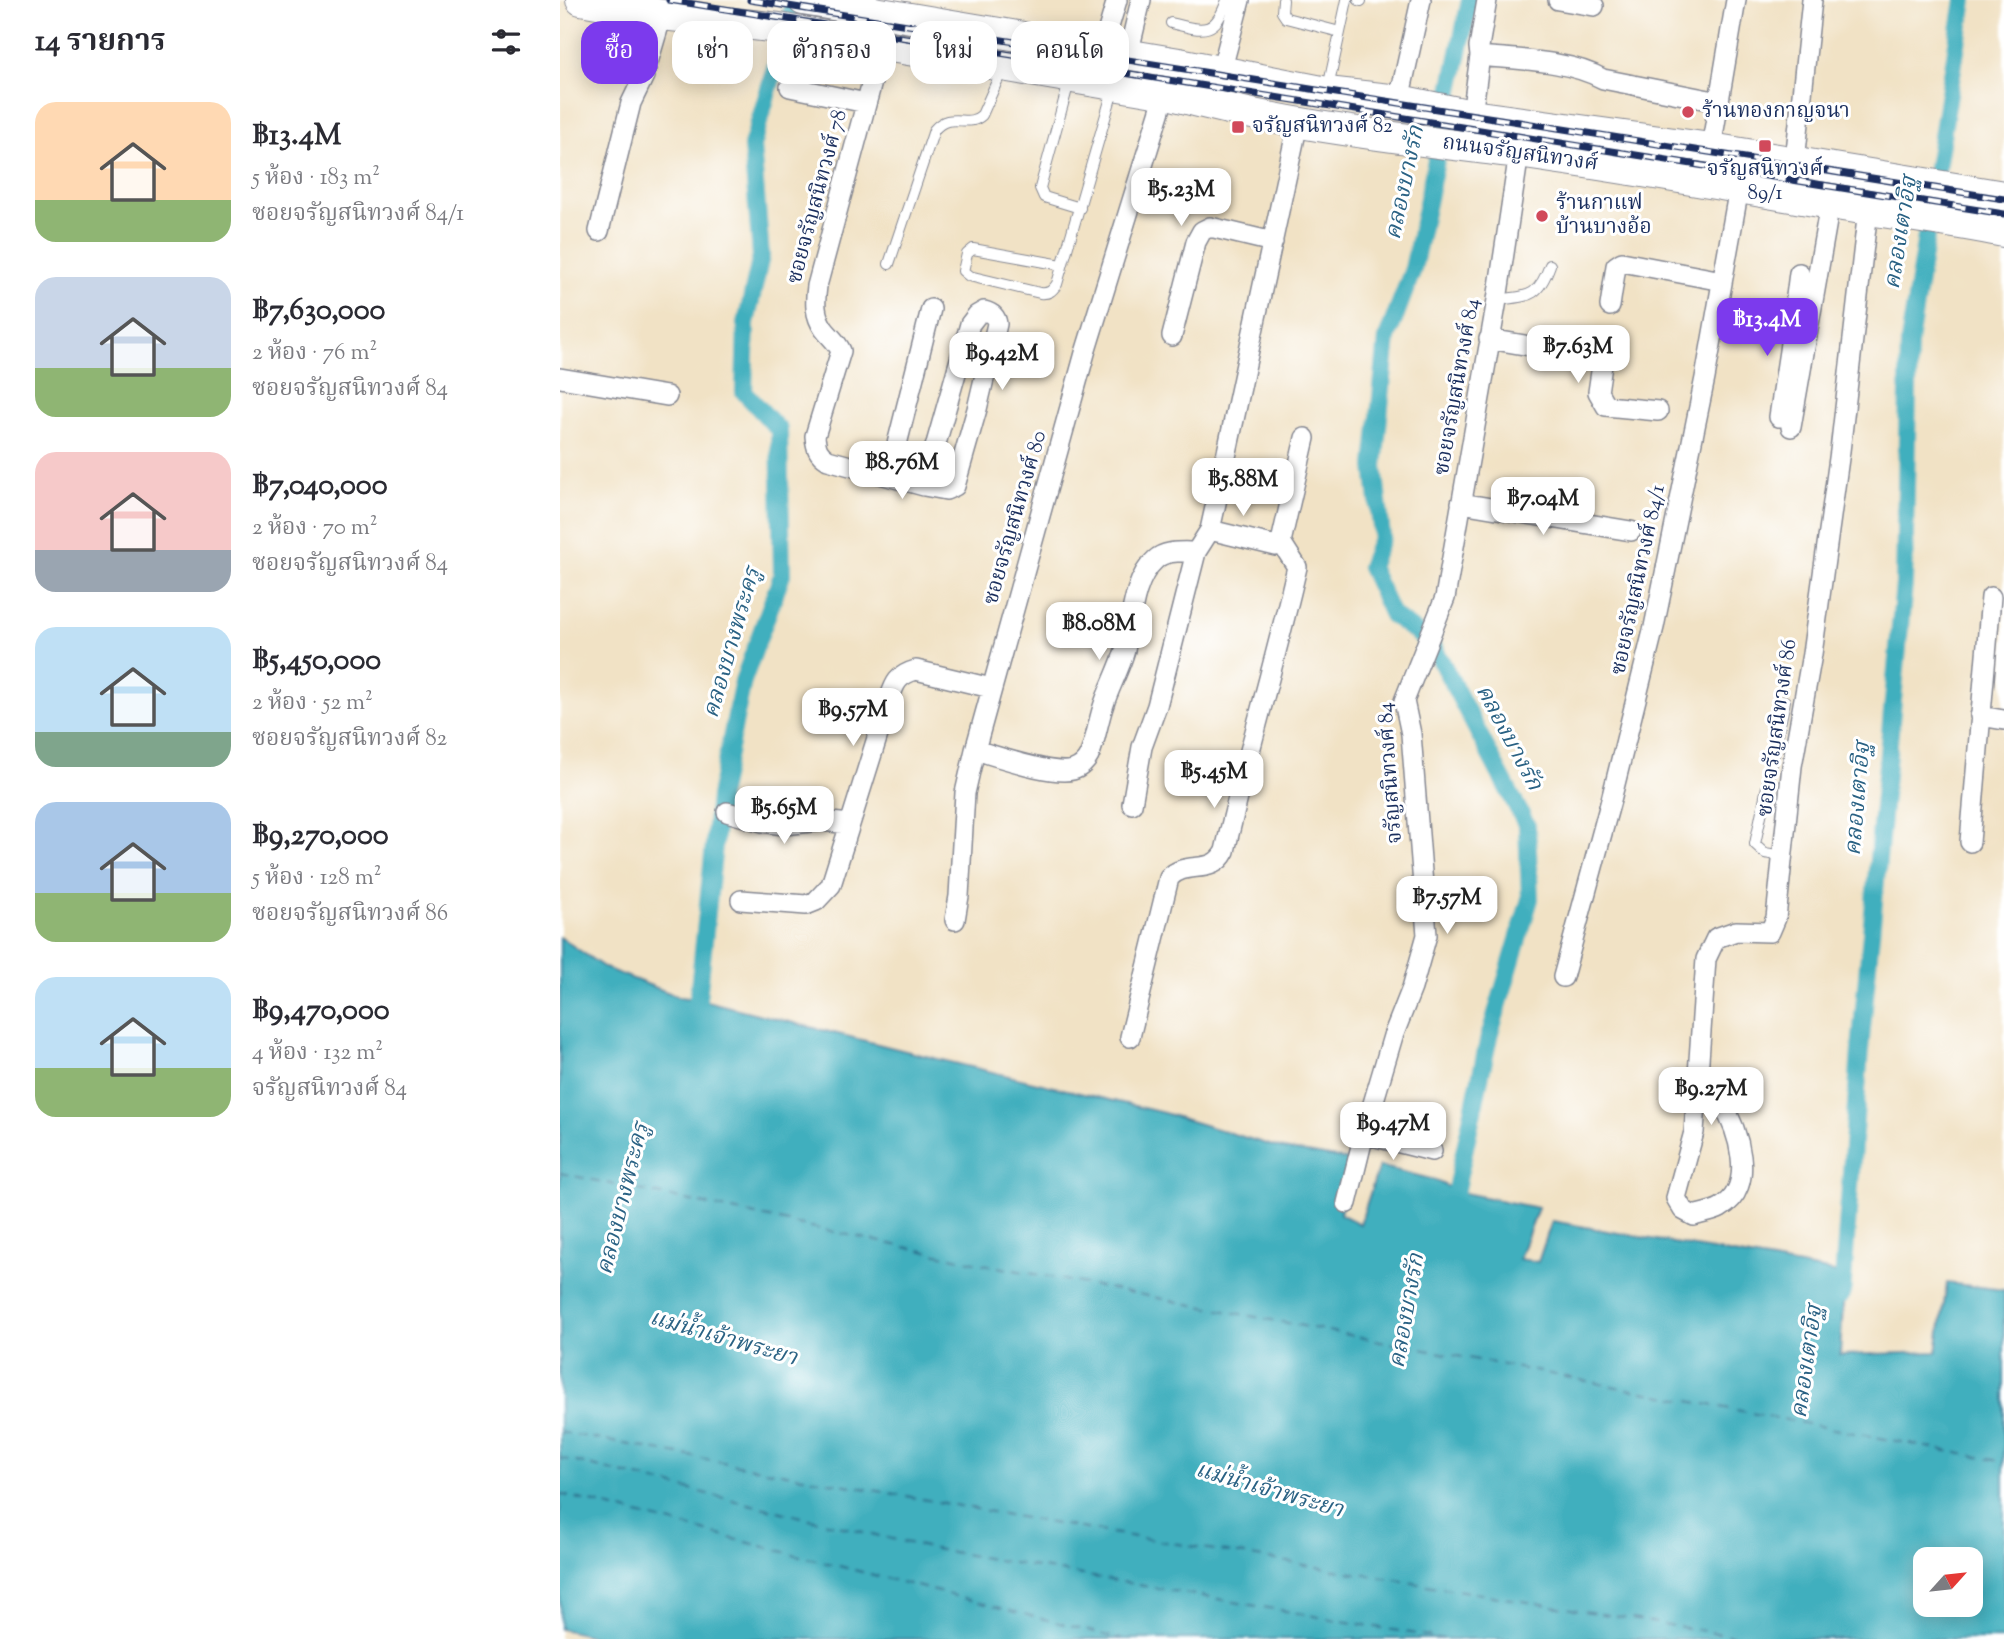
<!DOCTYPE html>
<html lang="th">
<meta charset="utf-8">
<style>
body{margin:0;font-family:"Sorts Mill Goudy","Noto Serif Thai",serif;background:#f2f2f3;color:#2b2b33;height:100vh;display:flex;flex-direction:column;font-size:26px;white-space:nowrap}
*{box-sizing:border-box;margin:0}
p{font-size:23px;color:#7c7c81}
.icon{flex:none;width:38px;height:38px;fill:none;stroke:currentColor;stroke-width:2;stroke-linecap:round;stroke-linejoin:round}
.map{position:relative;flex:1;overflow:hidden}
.sheet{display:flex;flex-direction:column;background:#fff;width:560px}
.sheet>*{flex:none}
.banner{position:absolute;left:21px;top:21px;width:665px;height:63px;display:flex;gap:14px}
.needle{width:46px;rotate:63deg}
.tools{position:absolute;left:1353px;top:1547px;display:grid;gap:14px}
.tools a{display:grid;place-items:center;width:70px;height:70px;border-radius:14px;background:#fff;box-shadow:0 4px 18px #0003;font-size:35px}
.price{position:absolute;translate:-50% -60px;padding:0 16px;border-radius:14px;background:#fff;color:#222;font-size:23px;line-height:46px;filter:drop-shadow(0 2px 4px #0008)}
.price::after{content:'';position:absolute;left:50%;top:42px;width:21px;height:16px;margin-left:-10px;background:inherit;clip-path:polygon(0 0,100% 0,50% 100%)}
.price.current{background:#7c3aed;color:#fff}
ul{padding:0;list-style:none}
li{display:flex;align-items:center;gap:21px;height:175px;padding:0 35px}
li span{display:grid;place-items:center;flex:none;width:196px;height:140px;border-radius:21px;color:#555}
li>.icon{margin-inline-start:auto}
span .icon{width:84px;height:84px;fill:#fffc;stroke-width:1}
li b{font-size:30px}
h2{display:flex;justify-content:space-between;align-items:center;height:84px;padding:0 35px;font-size:30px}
.chip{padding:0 24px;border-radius:21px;background:#fff;box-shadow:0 4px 18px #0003;font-size:24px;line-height:63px}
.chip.current{background:#7c3aed;color:#fff}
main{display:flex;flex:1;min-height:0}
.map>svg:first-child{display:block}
.water{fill:#41afbe;stroke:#2e6f8e;stroke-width:2;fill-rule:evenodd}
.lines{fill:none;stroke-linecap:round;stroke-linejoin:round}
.canal{stroke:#41afbe;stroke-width:18}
.ferry{stroke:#2a6284;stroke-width:2;stroke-dasharray:9 7;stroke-linecap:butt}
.lane-casing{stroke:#868892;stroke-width:12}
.street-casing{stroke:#868892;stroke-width:22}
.primary-casing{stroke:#868892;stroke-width:32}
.lane{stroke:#fff;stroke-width:10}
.street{stroke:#fff;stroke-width:19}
.primary{stroke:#fff;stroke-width:30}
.rail-casing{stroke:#1b2f5e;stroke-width:7}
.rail{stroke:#fff;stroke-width:4.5;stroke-dasharray:13;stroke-linecap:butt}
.poi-dot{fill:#d1495b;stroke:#fff;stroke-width:2.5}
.labels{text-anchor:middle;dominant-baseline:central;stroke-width:6;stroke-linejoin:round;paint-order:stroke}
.poi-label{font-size:21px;fill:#1b2f5e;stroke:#fff;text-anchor:start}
.street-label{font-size:21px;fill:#1b2f5e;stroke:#fff}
.water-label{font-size:23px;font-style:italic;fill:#2a6284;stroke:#fff}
</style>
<main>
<section class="sheet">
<h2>14 รายการ<svg class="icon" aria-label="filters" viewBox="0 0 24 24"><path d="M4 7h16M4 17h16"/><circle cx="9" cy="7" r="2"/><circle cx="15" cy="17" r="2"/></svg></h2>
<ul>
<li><span style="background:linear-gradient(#ffd9b3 70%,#8fb573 0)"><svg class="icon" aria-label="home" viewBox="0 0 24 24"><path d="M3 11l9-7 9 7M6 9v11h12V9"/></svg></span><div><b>฿13.4M</b><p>5 ห้อง · 183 m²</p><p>ซอยจรัญสนิทวงศ์ 84/1</p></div></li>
<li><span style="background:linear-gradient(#c9d6e8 65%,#8fb573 0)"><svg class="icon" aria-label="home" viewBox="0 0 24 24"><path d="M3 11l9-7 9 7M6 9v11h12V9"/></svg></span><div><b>฿7,630,000</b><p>2 ห้อง · 76 m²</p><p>ซอยจรัญสนิทวงศ์ 84</p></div></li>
<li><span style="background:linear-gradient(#f6c9c9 70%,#9aa5b1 0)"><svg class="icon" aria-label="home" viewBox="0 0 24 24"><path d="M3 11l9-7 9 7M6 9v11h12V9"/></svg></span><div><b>฿7,040,000</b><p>2 ห้อง · 70 m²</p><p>ซอยจรัญสนิทวงศ์ 84</p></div></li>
<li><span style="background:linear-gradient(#bfe0f5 75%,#7fa58c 0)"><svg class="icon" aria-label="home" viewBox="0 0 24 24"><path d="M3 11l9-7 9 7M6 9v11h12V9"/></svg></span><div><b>฿5,450,000</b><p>2 ห้อง · 52 m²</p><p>ซอยจรัญสนิทวงศ์ 82</p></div></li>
<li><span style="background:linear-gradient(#a9c7e8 65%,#8fb573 0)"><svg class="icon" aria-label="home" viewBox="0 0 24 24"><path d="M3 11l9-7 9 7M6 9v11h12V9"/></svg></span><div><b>฿9,270,000</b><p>5 ห้อง · 128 m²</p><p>ซอยจรัญสนิทวงศ์ 86</p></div></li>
<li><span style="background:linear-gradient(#bfe0f5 65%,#8fb573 0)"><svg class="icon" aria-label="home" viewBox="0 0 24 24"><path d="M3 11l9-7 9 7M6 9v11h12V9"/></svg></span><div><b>฿9,470,000</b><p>4 ห้อง · 132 m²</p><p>จรัญสนิทวงศ์ 84</p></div></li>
</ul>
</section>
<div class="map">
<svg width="1444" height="1639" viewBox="0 0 1444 1639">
<rect width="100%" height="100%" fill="#fff"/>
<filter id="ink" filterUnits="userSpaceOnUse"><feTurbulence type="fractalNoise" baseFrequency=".0143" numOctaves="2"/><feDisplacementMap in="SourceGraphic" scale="14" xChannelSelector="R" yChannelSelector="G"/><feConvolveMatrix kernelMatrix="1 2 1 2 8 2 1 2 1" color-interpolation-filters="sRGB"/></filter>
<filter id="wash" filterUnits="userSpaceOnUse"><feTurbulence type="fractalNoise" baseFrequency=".00686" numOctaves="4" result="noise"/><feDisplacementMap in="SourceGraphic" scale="28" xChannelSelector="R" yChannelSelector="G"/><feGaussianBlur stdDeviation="1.57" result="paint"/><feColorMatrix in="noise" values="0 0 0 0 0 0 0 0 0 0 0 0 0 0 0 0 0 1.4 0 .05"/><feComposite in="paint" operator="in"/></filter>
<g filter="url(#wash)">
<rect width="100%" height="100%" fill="#f1e2c5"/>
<path class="water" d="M 0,937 L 45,968 L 120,997 L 138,999 L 386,1061 L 604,1113 L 723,1149 L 794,1161 L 780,1214 L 800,1224 L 819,1166 L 875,1180 L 895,1191 L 978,1208 L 959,1259 L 978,1262 L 992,1221 L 1285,1274 L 1280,1355 L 1377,1352 L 1387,1283 L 1444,1290 L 1444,1639 L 45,1639 L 0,1629 ZM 1365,1559 L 1410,1559 L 1410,1605 L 1365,1605 Z"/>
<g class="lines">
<path class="canal" d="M 133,1021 L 138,999 L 159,797 L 183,681 L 222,575 L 219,430 L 184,392 L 186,323 L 201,256 L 192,146 L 235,0
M 891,1212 L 929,1037 L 970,899 L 967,826 L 872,644 L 832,615 L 810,567 L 822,536 L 814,466 L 827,338 L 853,269 L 910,0
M 1282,1295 L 1300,1050 L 1344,584 L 1349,342 L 1404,0"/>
<path class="ferry" d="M 0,1173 L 433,1266 L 1444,1462
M 0,1432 L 497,1524 L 1193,1639
M 0,1458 L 369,1548 L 884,1639
M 0,1494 L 561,1639"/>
</g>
</g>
<g filter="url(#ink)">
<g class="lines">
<defs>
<path id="lane" d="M 723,0 L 722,12 L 726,18 L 780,32
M 799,0 L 801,1
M 611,23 C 643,31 655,36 667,0
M 509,82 L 480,188 L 484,197 L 520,208
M 768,88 L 787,0
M 329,264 L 374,130 C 391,110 407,129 422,115 L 442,70
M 502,265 L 413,249 L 407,254 L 403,271 L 409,276 L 480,293 C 489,294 492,291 497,284 L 554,87
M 937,300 C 969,296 978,298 990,265
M 1222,856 L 1205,853 L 1195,844 L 1225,701"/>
<path id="street" d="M 998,0 L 1034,6
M 322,45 L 257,286 C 255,301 254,315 264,329 C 270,337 277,342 281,351 L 255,436 C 256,448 258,454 268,460 L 364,486 L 386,490 L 395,486 L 417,409 L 437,324 C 436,316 432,313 424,311 L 417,315 L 410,324 L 364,486
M 542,50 L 557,0
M 568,55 L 581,0
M 920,56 C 959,60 1009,60 1043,79 L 1159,102
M 661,72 L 680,0
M 230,87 L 306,103
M 839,100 L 861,0
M 912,115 L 920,56 L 919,47 L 927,0
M 1151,148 L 1176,0
M 1235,161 L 1252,0
M 39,231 L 71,103 L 84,76 L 102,15
M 1050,306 L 1056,266 L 1062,262 L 1162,281
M 612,336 L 636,242 L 642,231 L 650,227 L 713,242
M 929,339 L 1029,356 L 1042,365 L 1038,392 L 1046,406 L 1098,411
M 1229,351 L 1239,273
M 0,378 L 107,396
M 1219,417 L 1229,351 L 1244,353
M 1231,427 L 1270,204
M 329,476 L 371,309
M 901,503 L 1071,531
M 650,530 L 716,546 L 721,542
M 1420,716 L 1444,720
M 415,750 C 437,756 493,776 513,770 C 520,768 526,762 529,756 C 536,740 538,721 544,704 C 550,686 560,668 565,650 C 571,622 573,579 595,560 C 605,550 622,552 636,552
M 572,804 L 582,747 L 597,706 L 636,552 L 650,530 L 656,503 L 738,123
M 167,812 L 202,822 L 224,825 L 261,821 L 290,824
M 1410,842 L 1431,597
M 181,900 L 246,905 L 256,901 L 271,885 L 327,706 C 334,687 334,676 356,670 L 431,688
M 395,920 L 399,896 L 405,793 L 415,750 L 525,353 L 605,94
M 1003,977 L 1051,800 L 1094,627 L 1145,378 L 1179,188
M 570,1037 L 609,878 C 626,859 652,877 665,851 C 687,756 715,662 737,567 L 721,542 L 745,438
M 1139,1076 C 1146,1084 1154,1092 1160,1100 C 1178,1129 1198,1187 1160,1208 C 1153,1212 1142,1213 1134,1216 L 1123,1210 L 1116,1198 L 1134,1132 L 1146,959 L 1156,938 L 1176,931 L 1210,932 L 1216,918 L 1232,766 L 1252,654 L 1280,451 L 1308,210
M 804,1134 L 872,1151
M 787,1203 L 804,1134 L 833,1036 L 852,988 L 867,935 L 851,734 L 844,701 L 885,598 L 937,300 L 959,153"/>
<path id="primary" d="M 21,0 L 102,15 L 219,28 L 612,95 C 725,126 842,138 957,153 C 1062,167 1167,186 1271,204 C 1329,214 1387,220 1444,232
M 243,0 L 619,63 L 767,92 L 839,100 L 912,115 L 1151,148 L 1444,196"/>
</defs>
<use href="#lane" class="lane-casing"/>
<use href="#street" class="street-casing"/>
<use href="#primary" class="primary-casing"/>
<use href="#lane" class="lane"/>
<use href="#street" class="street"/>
<use href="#primary" class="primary"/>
<defs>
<path id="rail" d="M 109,0 L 1444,214
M 190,0 L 1444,199"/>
</defs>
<use href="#rail" class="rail-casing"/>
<use href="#rail" class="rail"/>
</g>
</g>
<g class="poi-dot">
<circle cx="1128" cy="112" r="7"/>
<rect x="671" y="120" width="14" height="14" rx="3.5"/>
<rect x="1198" y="139" width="14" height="14" rx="3.5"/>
<circle cx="982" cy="216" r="7"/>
</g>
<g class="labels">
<g class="poi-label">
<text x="1142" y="112">ร้านทองกาญจนา</text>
<text x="692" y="127">จรัญสนิทวงศ์ 82</text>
<text x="1205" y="170" text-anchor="middle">จรัญสนิทวงศ์<tspan x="1205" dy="24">89/1</tspan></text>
<text x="996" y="204">ร้านกาแฟ<tspan x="996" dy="24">บ้านบางอ้อ</tspan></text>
</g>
<g class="street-label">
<text transform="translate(960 154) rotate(8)">ถนนจรัญสนิทวงศ์</text>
<text transform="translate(258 197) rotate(-75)">ซอยจรัญสนิทวงศ์ 78</text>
<text transform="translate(898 387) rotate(-80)">ซอยจรัญสนิทวงศ์ 84</text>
<text transform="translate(456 518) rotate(-74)">ซอยจรัญสนิทวงศ์ 80</text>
<text transform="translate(1079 580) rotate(-78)">ซอยจรัญสนิทวงศ์ 84/1</text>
<text transform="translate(1218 728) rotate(-82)">ซอยจรัญสนิทวงศ์ 86</text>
<text transform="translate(831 773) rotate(-94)">จรัญสนิทวงศ์ 84</text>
</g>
<g class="water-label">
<text transform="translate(846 183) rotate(-78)">คลองบางรัก</text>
<text transform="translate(1342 233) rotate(-81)">คลองเตาอิฐ</text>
<text transform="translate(173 643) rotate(-74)">คลองบางพระครู</text>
<text transform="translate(948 738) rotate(62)">คลองบางรัก</text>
<text transform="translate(1299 799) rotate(-85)">คลองเตาอิฐ</text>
<text transform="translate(64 1199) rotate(-76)">คลองบางพระครู</text>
<text transform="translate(848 1311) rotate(-80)">คลองบางรัก</text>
<text transform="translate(163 1339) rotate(16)">แม่น้ำเจ้าพระยา</text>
<text transform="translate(1248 1362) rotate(-82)">คลองเตาอิฐ</text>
<text transform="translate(709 1491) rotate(16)">แม่น้ำเจ้าพระยา</text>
</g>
</g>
</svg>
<div class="tools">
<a><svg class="needle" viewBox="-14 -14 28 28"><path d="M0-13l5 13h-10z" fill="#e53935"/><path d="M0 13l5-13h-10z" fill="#7c7c81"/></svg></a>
</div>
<b class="price" style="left:621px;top:228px">฿5.23M</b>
<b class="price current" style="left:1207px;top:358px">฿13.4M</b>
<b class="price" style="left:1018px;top:385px">฿7.63M</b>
<b class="price" style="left:442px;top:392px">฿9.42M</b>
<b class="price" style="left:342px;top:501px">฿8.76M</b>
<b class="price" style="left:683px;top:518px">฿5.88M</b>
<b class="price" style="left:983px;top:537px">฿7.04M</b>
<b class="price" style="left:539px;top:662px">฿8.08M</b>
<b class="price" style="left:293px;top:748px">฿9.57M</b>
<b class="price" style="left:654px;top:810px">฿5.45M</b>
<b class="price" style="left:224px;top:846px">฿5.65M</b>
<b class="price" style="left:887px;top:936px">฿7.57M</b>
<b class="price" style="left:1151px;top:1127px">฿9.27M</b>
<b class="price" style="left:833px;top:1162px">฿9.47M</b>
<div class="banner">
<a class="chip current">ซื้อ</a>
<a class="chip">เช่า</a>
<a class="chip">ตัวกรอง</a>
<a class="chip">ใหม่</a>
<a class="chip">คอนโด</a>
</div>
</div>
</main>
